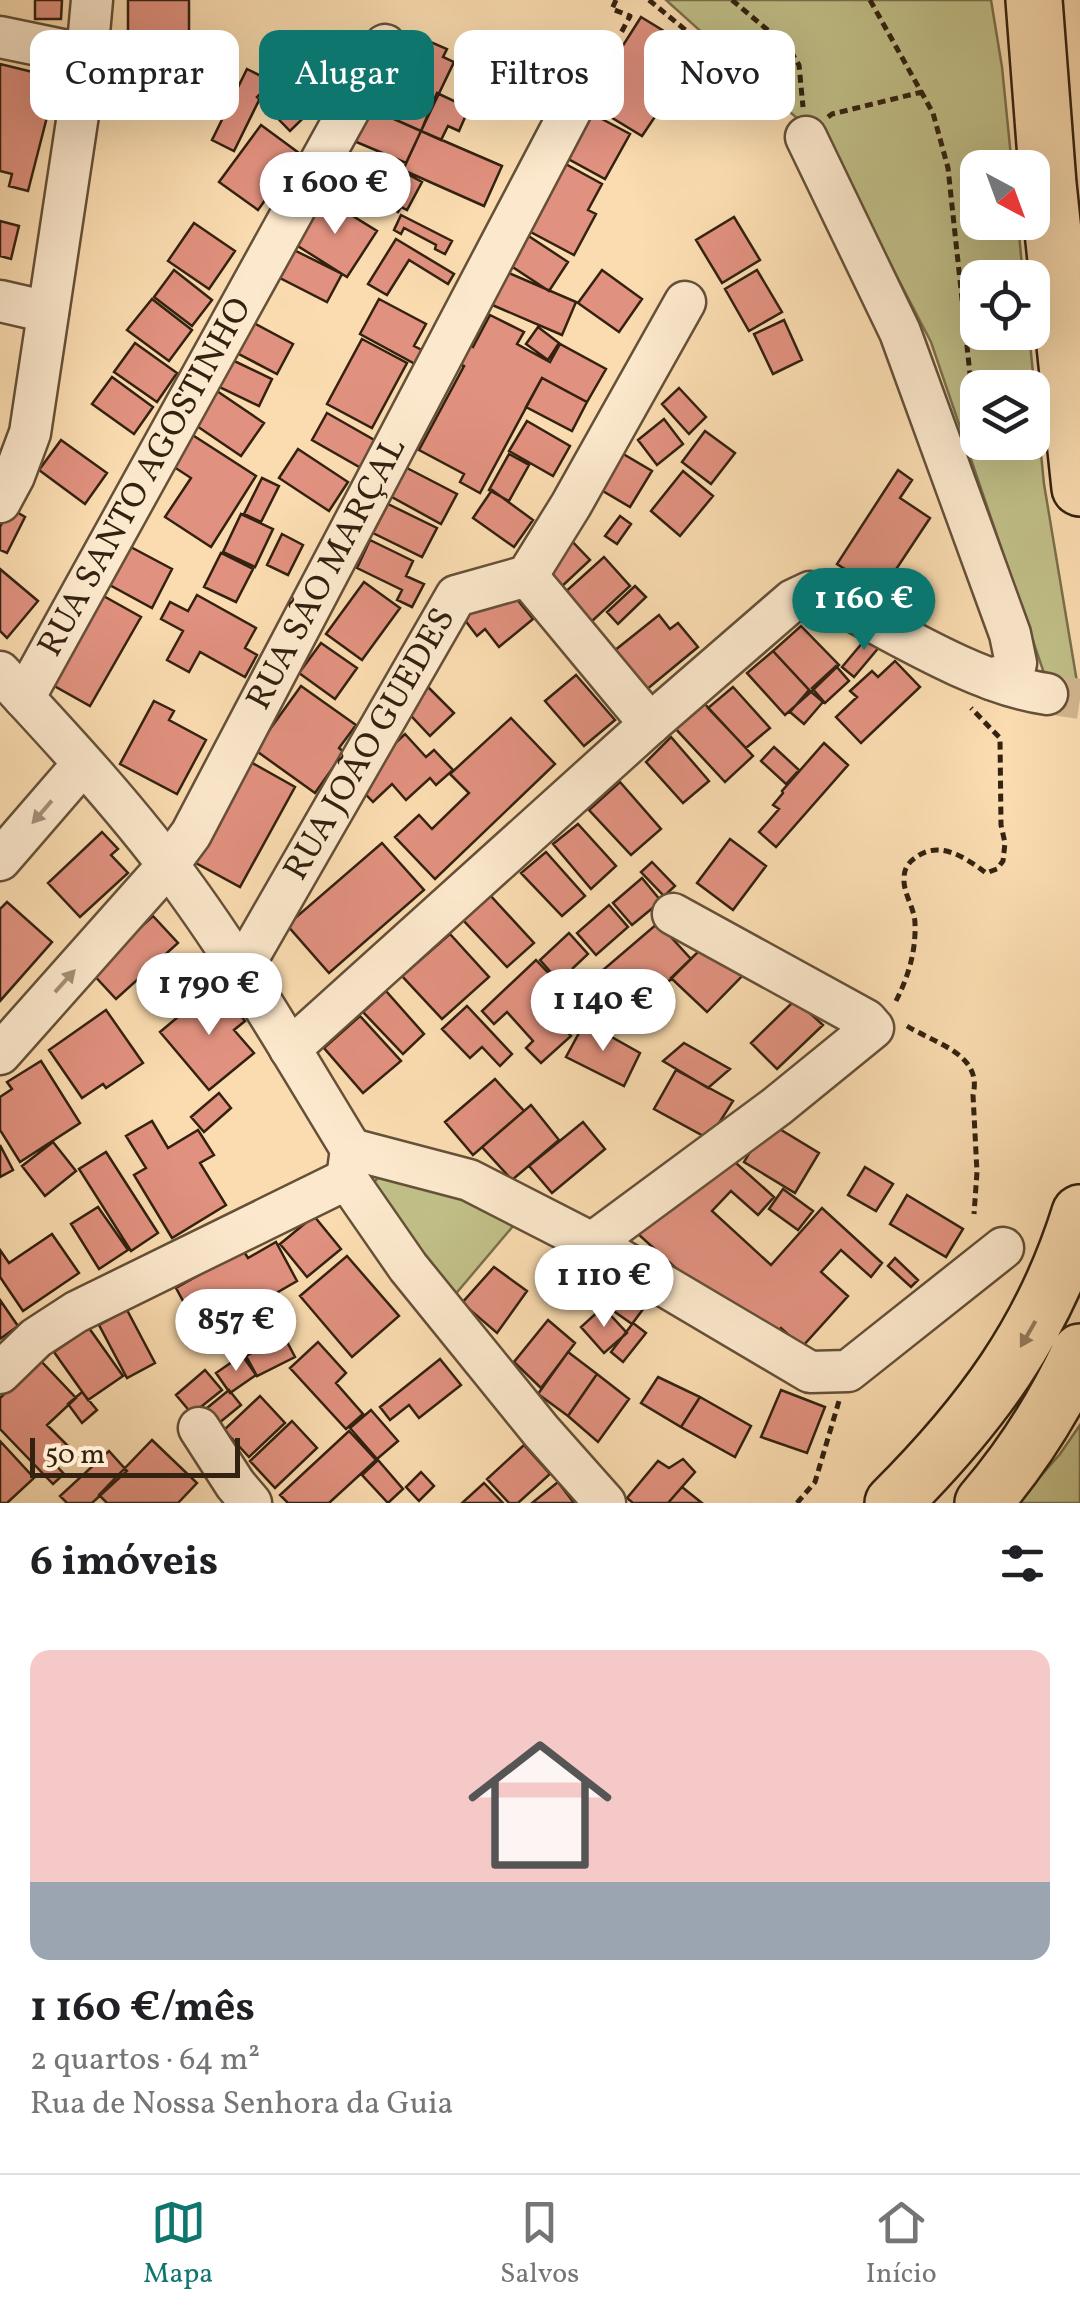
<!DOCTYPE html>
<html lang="pt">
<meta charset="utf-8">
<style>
body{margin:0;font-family:Vollkorn,serif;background:#f6f6f6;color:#202124;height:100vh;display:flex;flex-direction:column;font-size:38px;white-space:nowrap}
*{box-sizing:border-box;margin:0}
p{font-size:32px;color:#757577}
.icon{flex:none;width:55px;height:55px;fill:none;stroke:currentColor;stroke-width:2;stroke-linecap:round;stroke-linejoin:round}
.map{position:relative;height:1503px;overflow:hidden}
.drawer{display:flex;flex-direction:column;background:#fff;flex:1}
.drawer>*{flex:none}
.top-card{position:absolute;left:30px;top:30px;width:1020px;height:90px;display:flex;gap:20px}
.needle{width:65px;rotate:139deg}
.tools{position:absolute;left:960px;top:150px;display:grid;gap:20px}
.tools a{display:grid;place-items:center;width:90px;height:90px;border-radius:20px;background:#fff;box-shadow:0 10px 40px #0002;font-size:50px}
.scale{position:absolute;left:30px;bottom:25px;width:210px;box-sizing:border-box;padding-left:10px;border:5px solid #332210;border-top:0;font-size:28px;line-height:35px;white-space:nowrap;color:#332210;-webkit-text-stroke:8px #fce8cc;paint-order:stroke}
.price{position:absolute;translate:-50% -85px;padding:0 22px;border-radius:35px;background:#fff;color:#222;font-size:32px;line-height:65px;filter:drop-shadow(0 2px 5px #0008)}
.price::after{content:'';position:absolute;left:50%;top:60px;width:30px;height:22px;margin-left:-15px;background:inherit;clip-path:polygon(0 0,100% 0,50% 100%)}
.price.on{background:#0f766e;color:#fff}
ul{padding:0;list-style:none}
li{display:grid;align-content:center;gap:20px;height:530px;padding:0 30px}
li span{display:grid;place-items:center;height:310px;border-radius:20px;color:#555}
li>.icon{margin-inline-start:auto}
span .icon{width:180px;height:180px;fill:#fffc;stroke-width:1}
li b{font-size:42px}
h2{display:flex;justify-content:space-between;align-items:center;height:120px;padding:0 30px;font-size:42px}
.chip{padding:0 35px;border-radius:20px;background:#fff;box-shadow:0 10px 40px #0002;font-size:35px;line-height:90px}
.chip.on{background:#0f766e;color:#fff}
.dock{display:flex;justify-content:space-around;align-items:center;height:140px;border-top:2px solid #e0e0e0;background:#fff;font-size:28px;color:#757577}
.dock a{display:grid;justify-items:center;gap:5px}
.dock .on{color:#0f766e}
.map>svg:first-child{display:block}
.green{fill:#c1bf88;stroke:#7a704c;stroke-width:2.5;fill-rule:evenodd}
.building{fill:#e1917f;stroke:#332210;stroke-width:2.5}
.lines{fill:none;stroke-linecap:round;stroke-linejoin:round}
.minor-tunnel{stroke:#d2b790;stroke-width:40;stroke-dasharray:40 20;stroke-linecap:butt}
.minor-casing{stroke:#655038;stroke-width:45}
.highway-casing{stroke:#332210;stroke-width:60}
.path{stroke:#332210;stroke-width:5;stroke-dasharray:8 5;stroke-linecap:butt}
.minor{stroke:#fce8cc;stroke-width:40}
.highway{stroke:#fadcb0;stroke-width:55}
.oneway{fill:#a28f77}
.oneway2{fill:#967f60}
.labels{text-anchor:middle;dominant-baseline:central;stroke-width:10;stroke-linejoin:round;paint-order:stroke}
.street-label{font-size:35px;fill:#332210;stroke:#fce8cc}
</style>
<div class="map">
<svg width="1080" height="1503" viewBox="0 0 1080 1503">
<rect width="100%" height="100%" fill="#fadcb0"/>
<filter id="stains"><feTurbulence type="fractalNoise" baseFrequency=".002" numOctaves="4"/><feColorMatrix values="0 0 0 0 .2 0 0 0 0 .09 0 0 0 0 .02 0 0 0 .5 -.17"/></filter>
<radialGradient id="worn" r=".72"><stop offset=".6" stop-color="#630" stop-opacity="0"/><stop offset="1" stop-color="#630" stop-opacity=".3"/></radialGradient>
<path class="green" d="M 666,0 L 991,0 L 1002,67 L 1012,167 L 978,168 L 978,222 L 1018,223 L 1023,277 L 978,278 L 978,332 L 1029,333 L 1044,484 L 1077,682 L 1046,679 L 931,342 L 830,148 ZM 978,388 L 1032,388 L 1032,442 L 978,442 Z
M 385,1171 L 519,1219 L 448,1303 L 372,1184 Z
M 1080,1425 L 1080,1503 L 1017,1503 L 1060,1454 Z"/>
<path class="building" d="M 35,0 L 62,0 L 61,19 L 35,19 Z
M 128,0 L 189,0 L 189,82 L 128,82 Z
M 641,17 L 708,58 L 694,80 L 669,64 L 656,84 L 671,93 L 642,136 L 591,105 L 608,69 Z
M 400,38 L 420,47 L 424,39 L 447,49 L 443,57 L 454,62 L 421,131 L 369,108 Z
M 302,53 L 335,87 L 290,131 L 257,97 Z
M 510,53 L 555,74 L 541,103 L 496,82 Z
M 0,64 L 57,78 L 28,191 L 9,186 L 12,174 L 0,171 Z
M 247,69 L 269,80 L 234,151 L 212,140 Z
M 437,93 L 469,108 L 459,131 L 448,126 L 441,140 L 421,131 Z
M 369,108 L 421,131 L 406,163 L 354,141 Z
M 585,110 L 630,134 L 605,179 L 561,155 Z
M 261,125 L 299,153 L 258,210 L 219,182 Z
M 421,131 L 502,166 L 484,206 L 403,170 Z
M 562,162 L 602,184 L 588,210 L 596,214 L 574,255 L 525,229 Z
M 400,170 L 422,182 L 407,210 L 401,207 L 398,212 L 381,202 Z
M 322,197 L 377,231 L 347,277 L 293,243 Z
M 401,215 L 452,241 L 445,254 L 435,249 L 436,245 L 404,228 L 401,234 L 394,230 Z
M 734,217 L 760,260 L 722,283 L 696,240 Z
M 0,221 L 19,226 L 11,259 L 0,256 Z
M 194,223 L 235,251 L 209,289 L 168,261 Z
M 527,235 L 568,262 L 549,291 L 508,264 Z
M 396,239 L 454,274 L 448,284 L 409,260 L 387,295 L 368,284 Z
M 288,247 L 342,274 L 327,302 L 274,275 Z
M 174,270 L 212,300 L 192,326 L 154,297 Z
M 602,270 L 642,299 L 619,332 L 578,303 Z
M 757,270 L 782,312 L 749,331 L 725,289 Z
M 504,271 L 576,302 L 562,335 L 490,304 Z
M 152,299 L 192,330 L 169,361 L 127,330 Z
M 379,299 L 426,324 L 414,346 L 424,351 L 417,365 L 360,334 Z
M 490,315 L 524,332 L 517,344 L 550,362 L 560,344 L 606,369 L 587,402 L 542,378 L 480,493 L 460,482 L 464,474 L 419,450 L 464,366 L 457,363 L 467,343 L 473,347 Z
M 784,320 L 802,360 L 773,374 L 754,334 Z
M 250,321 L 293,344 L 277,374 L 233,351 Z
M 538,327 L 559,343 L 548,360 L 526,344 Z
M 362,339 L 407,363 L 372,428 L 327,404 Z
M 135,343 L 177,373 L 157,402 L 114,372 Z
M 228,358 L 272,379 L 259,406 L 215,385 Z
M 112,377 L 153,407 L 134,434 L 92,404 Z
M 542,378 L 587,402 L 572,431 L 526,407 Z
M 211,387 L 264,423 L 241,456 L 188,420 Z
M 679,388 L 706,417 L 689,434 L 662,404 Z
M 327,413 L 376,441 L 361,468 L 312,440 Z
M 664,419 L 683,444 L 657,465 L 638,440 Z
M 527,421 L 570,446 L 553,476 L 509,451 Z
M 705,431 L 735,453 L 711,484 L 682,462 Z
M 191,434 L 256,476 L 211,547 L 165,517 L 191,478 L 171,465 Z
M 61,440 L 107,473 L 85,504 L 39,470 Z
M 608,445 L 652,471 L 630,507 L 586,481 Z
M 298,449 L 348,482 L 329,511 L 279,478 Z
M 509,454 L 529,465 L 509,501 L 489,490 Z
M 405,467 L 457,494 L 441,524 L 390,496 Z
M 898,470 L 912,480 L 900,498 L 930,518 L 881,592 L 837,564 Z
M 683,471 L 713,496 L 680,536 L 651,511 Z
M 262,478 L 279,486 L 261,522 L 244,514 Z
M 492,490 L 533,520 L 514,547 L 473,518 Z
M 388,504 L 437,528 L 422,557 L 373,533 Z
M 10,508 L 25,517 L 7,553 L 0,550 L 0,527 Z
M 241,514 L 273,529 L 255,567 L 223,552 Z
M 620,516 L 631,524 L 617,544 L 605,536 Z
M 282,534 L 303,545 L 288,575 L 267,565 Z
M 566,535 L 590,560 L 558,590 L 534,565 Z
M 370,540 L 413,561 L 406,576 L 424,584 L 412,607 L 397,600 L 402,590 L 357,568 Z
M 127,545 L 172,569 L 152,608 L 106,583 Z
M 221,553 L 253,569 L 236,602 L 204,587 Z
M 604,557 L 630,586 L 590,623 L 563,594 Z
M 0,569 L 38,601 L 7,638 L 0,631 Z
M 364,582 L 400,608 L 362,660 L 326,634 Z
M 503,582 L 533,619 L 499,647 L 485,629 L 477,636 L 461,615 Z
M 635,586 L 646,597 L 618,624 L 607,612 Z
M 100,594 L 141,617 L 90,706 L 49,683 Z
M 197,595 L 256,628 L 245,648 L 257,655 L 245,677 L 200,652 L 189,672 L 167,660 L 183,631 L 161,619 L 170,602 L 188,611 Z
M 659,615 L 670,629 L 678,623 L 698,647 L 646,690 L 614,651 Z
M 801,626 L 839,665 L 811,692 L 773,651 Z
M 874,629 L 886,639 L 854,677 L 842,667 Z
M 321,643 L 357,668 L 335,699 L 299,673 Z
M 773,651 L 811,692 L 785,715 L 747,673 Z
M 895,661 L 920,687 L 861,743 L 836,717 L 857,697 L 850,691 L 872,671 L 878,677 Z
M 836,666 L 849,681 L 825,703 L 812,688 Z
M 576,675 L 615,720 L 584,746 L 545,701 Z
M 423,682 L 454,713 L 430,736 L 400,704 Z
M 301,686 L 356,725 L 339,748 L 344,752 L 315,793 L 255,750 Z
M 733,687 L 770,728 L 746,748 L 708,708 Z
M 809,690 L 823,702 L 804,724 L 790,712 Z
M 154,701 L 174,711 L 169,720 L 206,740 L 177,794 L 120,764 Z
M 703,702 L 753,756 L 725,782 L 674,727 Z
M 511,718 L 555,764 L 435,879 L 395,837 L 419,815 L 432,829 L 469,793 L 450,774 Z
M 405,734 L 426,757 L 434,750 L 453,770 L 436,785 L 430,778 L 406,800 L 392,784 L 373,802 L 354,782 Z
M 671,737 L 709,781 L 683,803 L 646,762 Z
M 824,743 L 848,765 L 776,847 L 759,832 L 779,809 L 773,805 L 783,793 L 782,791 Z
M 774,747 L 799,770 L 786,784 L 761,761 Z
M 249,761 L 295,787 L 240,887 L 194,862 Z
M 620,782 L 661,829 L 631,855 L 589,810 Z
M 578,824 L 616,866 L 591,889 L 553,844 Z
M 102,832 L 118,849 L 111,855 L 128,873 L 80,917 L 48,883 Z
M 730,839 L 766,866 L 733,910 L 697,883 Z
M 382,843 L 424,890 L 329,973 L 287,925 Z
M 546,852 L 585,896 L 562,916 L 521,873 Z
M 652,862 L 675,886 L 664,896 L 641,872 Z
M 642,878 L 661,901 L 632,925 L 613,903 Z
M 489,894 L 534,943 L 507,967 L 463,920 Z
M 7,902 L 52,942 L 0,1001 L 0,909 Z
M 609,905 L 628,927 L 596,955 L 577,933 Z
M 153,916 L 178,943 L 116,999 L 91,972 Z
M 658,923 L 691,959 L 642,1008 L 603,970 Z
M 569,933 L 588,954 L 573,968 L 601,998 L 582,1015 L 552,982 L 556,978 L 540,960 Z
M 450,934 L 489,977 L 442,1019 L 402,976 Z
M 702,948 L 746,972 L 707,1012 L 671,978 Z
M 536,960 L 553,978 L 547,983 L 567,1004 L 553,1016 L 571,1036 L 541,1063 L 526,1048 L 533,1041 L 507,1012 L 494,1024 L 482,1011 Z
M 216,985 L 245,1021 L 234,1030 L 254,1053 L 209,1090 L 160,1032 Z
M 386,991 L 424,1034 L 403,1054 L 363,1012 Z
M 626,995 L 639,1006 L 622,1026 L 610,1016 Z
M 795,1000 L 823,1025 L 777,1069 L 751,1043 Z
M 467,1006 L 512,1054 L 500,1066 L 482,1047 L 470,1058 L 442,1029 Z
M 106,1010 L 143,1063 L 106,1088 L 103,1084 L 82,1098 L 49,1050 Z
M 360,1016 L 401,1061 L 363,1093 L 324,1048 Z
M 585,1022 L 640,1053 L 624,1086 L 566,1057 Z
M 684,1043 L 730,1069 L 708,1088 L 663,1061 Z
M 41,1061 L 80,1123 L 20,1162 L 0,1130 L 0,1097 L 12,1089 L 7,1082 Z
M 676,1070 L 733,1101 L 709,1139 L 654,1109 Z
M 495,1079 L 524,1111 L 473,1155 L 445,1122 Z
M 219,1093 L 231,1108 L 204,1132 L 191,1117 Z
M 531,1105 L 559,1140 L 512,1180 L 482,1147 Z
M 152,1121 L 168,1148 L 198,1130 L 214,1155 L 200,1163 L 226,1205 L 172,1238 L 134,1175 L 146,1168 L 126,1136 Z
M 583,1122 L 605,1149 L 552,1193 L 529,1166 Z
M 768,1122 L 819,1153 L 795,1193 L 744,1162 Z
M 53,1142 L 76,1171 L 45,1196 L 22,1166 Z
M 0,1145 L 13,1170 L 0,1177 Z
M 717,1146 L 774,1197 L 758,1215 L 731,1191 L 712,1211 L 771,1265 L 822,1208 L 882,1263 L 871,1277 L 841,1250 L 821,1272 L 848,1296 L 802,1347 L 781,1328 L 764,1348 L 638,1234 Z
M 106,1152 L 158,1233 L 131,1251 L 79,1169 Z
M 865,1167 L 893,1184 L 876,1211 L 848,1195 Z
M 783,1189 L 813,1211 L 798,1230 L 769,1209 Z
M 907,1195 L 963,1229 L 946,1257 L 890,1224 Z
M 98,1207 L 128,1250 L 99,1269 L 71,1224 Z
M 314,1216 L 341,1249 L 307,1277 L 280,1244 Z
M 52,1234 L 79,1273 L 23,1311 L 0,1277 L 0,1250 L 9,1263 Z
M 276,1242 L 297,1281 L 202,1336 L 176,1288 L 243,1250 L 248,1258 Z
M 347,1256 L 399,1316 L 352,1357 L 300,1296 Z
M 895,1258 L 918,1280 L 911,1287 L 888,1266 Z
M 494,1267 L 527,1291 L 497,1333 L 462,1303 Z
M 627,1273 L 655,1293 L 632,1324 L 605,1305 Z
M 0,1300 L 18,1326 L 0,1339 Z
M 603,1307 L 627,1333 L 604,1353 L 581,1327 Z
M 127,1310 L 155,1363 L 127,1378 L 99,1325 Z
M 548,1320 L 575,1343 L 541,1388 L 514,1362 Z
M 633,1323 L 646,1333 L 623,1362 L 611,1352 Z
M 89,1328 L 123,1376 L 88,1400 L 54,1352 Z
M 284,1336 L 295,1357 L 257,1376 L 246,1356 Z
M 318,1342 L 346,1373 L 336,1383 L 363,1414 L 346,1429 L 290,1368 Z
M 568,1352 L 597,1374 L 568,1416 L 538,1394 Z
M 242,1355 L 256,1375 L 230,1393 L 216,1373 Z
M 440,1359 L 461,1385 L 419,1418 L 409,1405 L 390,1420 L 380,1407 Z
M 40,1360 L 76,1398 L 47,1425 L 68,1446 L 52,1461 L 64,1474 L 53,1484 L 0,1429 L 0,1398 Z
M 205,1370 L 222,1390 L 192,1414 L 176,1395 Z
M 597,1374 L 629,1399 L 598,1442 L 568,1416 Z
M 658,1377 L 700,1397 L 681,1427 L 641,1403 Z
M 229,1390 L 241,1405 L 219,1423 L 207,1408 Z
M 781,1390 L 825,1407 L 807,1453 L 761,1437 Z
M 82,1392 L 97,1410 L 82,1423 L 68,1404 Z
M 260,1396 L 285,1423 L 249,1457 L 224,1430 Z
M 700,1397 L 751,1426 L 735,1457 L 681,1427 Z
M 371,1410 L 398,1441 L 377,1459 L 350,1428 Z
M 292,1421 L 317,1448 L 275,1488 L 250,1461 Z
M 349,1431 L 376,1460 L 329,1503 L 288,1503 L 280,1495 Z
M 152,1440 L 197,1483 L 178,1503 L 107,1503 L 99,1495 Z
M 0,1441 L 34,1478 L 7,1503 L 0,1503 Z
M 524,1445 L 550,1474 L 518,1503 L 509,1503 L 487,1479 Z
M 109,1451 L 127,1471 L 92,1503 L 67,1503 L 60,1496 Z
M 683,1459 L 695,1472 L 668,1503 L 633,1503 L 627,1498 L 658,1461 L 669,1468 Z
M 378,1460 L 403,1489 L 388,1503 L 362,1475 Z
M 421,1472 L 434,1486 L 419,1501 L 406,1487 Z
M 558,1482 L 574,1503 L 532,1503 Z
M 484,1483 L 503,1503 L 462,1503 Z
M 682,1487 L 702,1503 L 668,1503 Z"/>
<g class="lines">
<path class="minor-tunnel" d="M 1047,694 L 1080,699"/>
<defs>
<g id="minor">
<path d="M 0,37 L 87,55"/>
<path d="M 806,137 L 900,332 L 1010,634 L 1016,663 L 1014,672 L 991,679"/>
<path d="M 0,301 L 48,312"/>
<path d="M 0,502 L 14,476 L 30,433 L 87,55 L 92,0"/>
<path d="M 527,576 L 650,724"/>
<path d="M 0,672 C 65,742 132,814 188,892 C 247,974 298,1062 351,1149 L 347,1179 L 408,1267 L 541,1431 L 605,1503"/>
<path id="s1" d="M 24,698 L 385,45"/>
<path d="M 0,860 L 83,764"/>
<path id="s2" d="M 241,970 L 456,596 L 527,576 L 571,505 L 685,302"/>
<path d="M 290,1049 L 650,724 L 793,600 L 810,592 L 823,595 C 888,628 975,684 1047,694"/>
<path id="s3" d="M 0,1054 L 168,865 L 191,834 L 600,55"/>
<path d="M 351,1149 L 469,1180 L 592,1243 L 810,1372 L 848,1371 L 1003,1248"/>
<path d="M 592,1243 L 776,1107 L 873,1028 L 866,1020 L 673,914"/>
<path d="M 0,1373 L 36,1338 L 76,1312 L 347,1179"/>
<path d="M 199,1428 L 235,1484 L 251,1503"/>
</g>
<path id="highway" d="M 1034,0 L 1048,184 L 1080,488
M 893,1503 C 980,1416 1043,1332 1080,1213
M 983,1503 C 1021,1459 1055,1405 1080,1352"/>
</defs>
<use href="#minor" class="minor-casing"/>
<use href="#highway" class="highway-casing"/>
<path class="path" d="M 616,0 L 612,9 L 630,16 L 621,33
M 649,0 L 785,112
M 732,0 L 789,48 L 799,65 L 803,107
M 870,0 L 933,113 L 948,168 L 977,440
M 828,117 L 832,114 L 922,92
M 896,1001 C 908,977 916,952 915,924 C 915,908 903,894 904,878 C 904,869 908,863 915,858 C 939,839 966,858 986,873 L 997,869 L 1003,861 L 1005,843 L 1001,825 L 1000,738 L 971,708
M 907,1026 C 936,1044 983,1054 973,1095 L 977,1172 L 974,1214
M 797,1503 L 815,1482 L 839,1401"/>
<use href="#minor" class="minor"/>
<use href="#highway" class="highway"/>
</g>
<defs><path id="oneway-solid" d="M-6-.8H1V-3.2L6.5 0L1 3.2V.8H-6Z" transform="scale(2.5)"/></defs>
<g class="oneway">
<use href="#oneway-solid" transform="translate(42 812) rotate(131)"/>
<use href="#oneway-solid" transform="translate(65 981) rotate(-48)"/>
</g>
<use class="oneway2" href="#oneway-solid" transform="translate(1028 1334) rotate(120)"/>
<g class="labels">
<g class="street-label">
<text stroke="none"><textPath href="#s1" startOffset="252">RUA SANTO AGOSTINHO</textPath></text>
<text stroke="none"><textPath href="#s3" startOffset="585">RUA SÃO MARÇAL</textPath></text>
<text stroke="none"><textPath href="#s2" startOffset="260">RUA JOÃO GUEDES</textPath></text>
</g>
</g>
<rect width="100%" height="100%" filter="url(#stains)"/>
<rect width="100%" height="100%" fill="url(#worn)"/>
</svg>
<div class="tools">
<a><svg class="needle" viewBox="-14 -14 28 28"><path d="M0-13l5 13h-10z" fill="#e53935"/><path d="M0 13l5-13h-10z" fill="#757577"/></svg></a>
<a><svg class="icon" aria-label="locate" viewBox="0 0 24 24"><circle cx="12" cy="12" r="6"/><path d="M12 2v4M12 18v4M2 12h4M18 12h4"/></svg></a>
<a><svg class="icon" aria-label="layers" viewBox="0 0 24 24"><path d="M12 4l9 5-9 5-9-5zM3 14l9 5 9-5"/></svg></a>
</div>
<div class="scale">50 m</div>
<b class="price" style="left:335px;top:237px">1 600 €</b>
<b class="price on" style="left:864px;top:653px">1 160 €</b>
<b class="price" style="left:209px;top:1038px">1 790 €</b>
<b class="price" style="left:603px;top:1054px">1 140 €</b>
<b class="price" style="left:604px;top:1330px">1 110 €</b>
<b class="price" style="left:236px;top:1374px">857 €</b>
<div class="top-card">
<a class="chip">Comprar</a>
<a class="chip on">Alugar</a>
<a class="chip">Filtros</a>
<a class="chip">Novo</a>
</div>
</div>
<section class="drawer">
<h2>6 imóveis<svg class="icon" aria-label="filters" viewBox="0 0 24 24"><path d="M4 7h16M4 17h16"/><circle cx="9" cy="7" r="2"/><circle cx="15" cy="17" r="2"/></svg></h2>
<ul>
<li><span style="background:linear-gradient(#f6c9c9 75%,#9aa5b1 0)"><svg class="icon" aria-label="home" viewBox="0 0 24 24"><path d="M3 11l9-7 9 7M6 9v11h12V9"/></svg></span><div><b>1 160 €/mês</b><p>2 quartos · 64 m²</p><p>Rua de Nossa Senhora da Guia</p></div></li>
</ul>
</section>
<nav class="dock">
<a class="on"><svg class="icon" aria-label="map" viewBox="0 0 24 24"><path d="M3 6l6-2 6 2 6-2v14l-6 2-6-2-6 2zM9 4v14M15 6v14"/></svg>Mapa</a>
<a><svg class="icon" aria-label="saved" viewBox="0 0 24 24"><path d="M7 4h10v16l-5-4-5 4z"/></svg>Salvos</a>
<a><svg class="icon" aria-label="home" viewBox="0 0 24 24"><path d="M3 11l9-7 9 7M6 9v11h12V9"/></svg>Início</a>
</nav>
